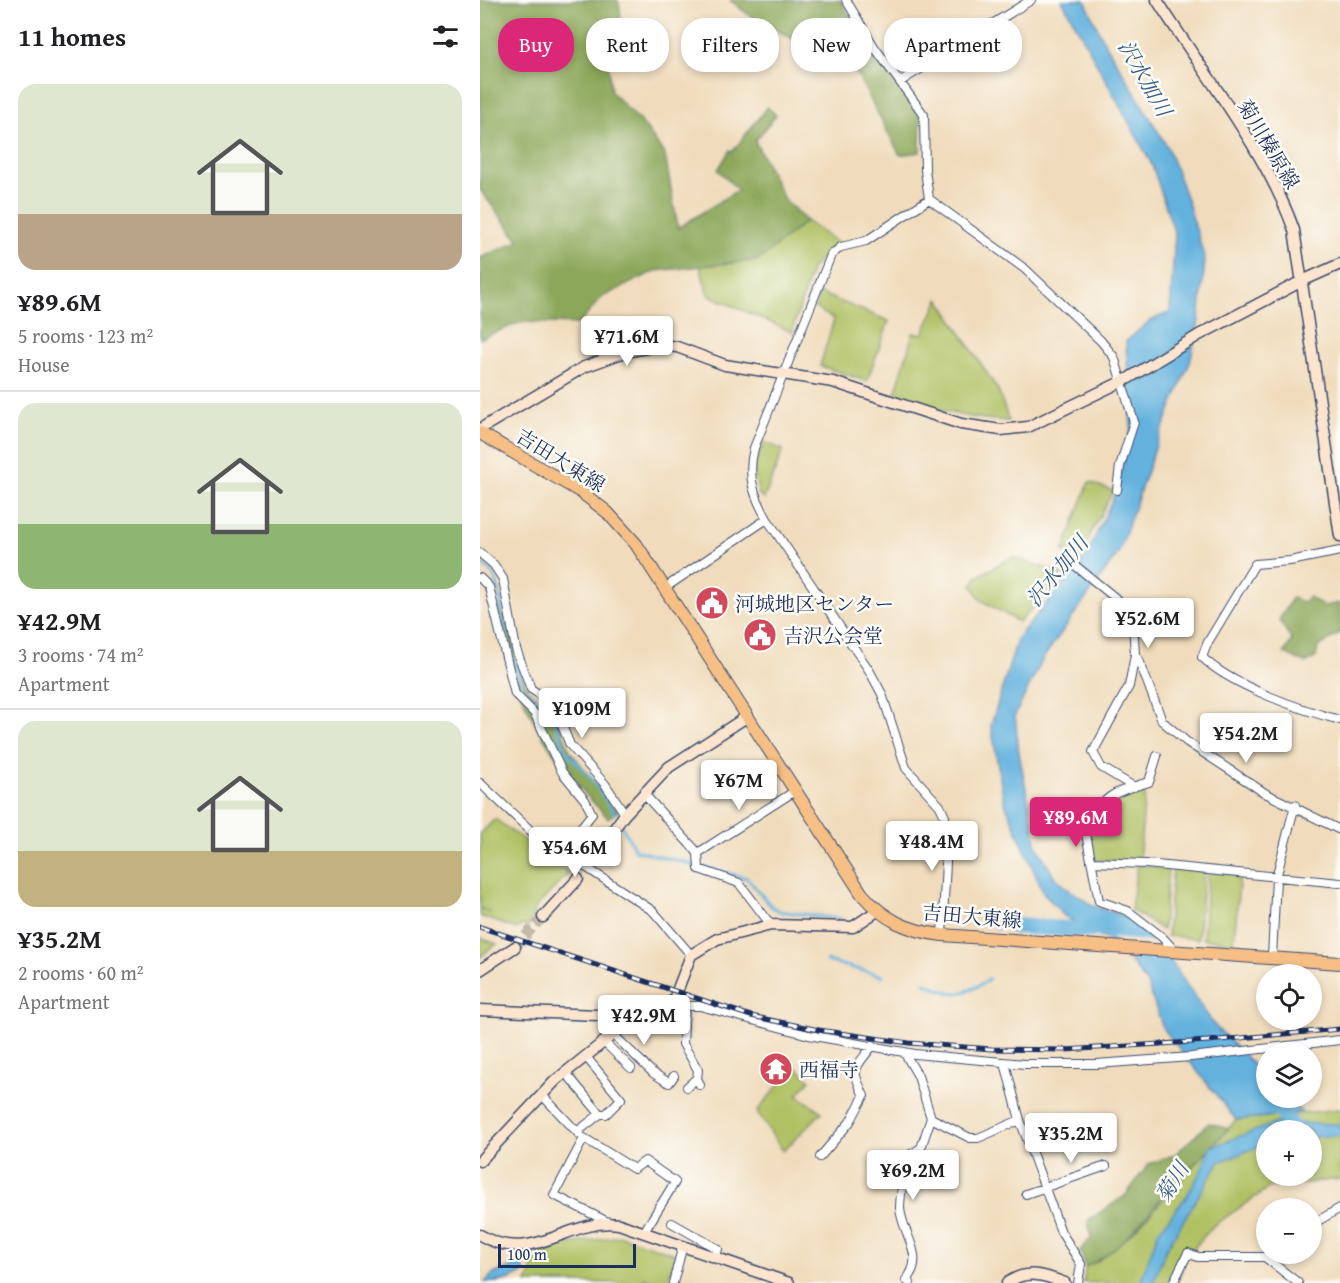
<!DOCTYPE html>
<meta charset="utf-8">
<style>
body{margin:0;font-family:"Gentium Book Plus","Noto Serif JP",serif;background:#f6f6f6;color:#202124;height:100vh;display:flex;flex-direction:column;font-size:22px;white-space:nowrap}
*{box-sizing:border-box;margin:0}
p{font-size:20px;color:#757577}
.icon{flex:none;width:33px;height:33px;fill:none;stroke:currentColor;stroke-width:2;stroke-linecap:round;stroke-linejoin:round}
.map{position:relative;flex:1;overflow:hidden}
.panel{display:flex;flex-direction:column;background:#fff;width:480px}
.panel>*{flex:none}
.guide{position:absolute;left:18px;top:18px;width:570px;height:54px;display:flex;gap:12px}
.buttons{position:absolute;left:776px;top:964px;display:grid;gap:12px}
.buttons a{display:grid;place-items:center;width:66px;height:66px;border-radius:50%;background:#fff;box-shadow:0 3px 9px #0003;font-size:30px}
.scale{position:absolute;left:18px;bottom:15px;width:138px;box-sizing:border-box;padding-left:6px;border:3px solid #1b2f5e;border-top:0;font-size:16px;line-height:21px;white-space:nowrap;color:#1b2f5e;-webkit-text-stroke:4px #fdfcf7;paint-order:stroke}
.price{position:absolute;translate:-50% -51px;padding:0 14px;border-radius:6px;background:#fff;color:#222;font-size:20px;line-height:39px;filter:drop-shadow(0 2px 3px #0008)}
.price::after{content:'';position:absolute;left:50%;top:36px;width:18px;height:14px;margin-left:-9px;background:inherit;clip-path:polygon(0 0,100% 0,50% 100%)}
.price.active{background:#db2777;color:#fff}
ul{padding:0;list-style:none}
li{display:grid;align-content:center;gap:12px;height:318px;padding:0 18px}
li+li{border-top:2px solid #e0e0e0}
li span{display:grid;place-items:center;height:186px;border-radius:18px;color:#555}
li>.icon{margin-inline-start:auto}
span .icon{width:108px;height:108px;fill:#fffc;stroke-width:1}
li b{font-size:26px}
h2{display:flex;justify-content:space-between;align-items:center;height:72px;padding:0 18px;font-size:26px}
.tag{padding:0 21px;border-radius:24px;background:#fff;box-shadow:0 3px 9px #0003;font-size:21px;line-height:54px}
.tag.active{background:#db2777;color:#fff}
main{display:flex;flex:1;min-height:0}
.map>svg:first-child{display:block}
.green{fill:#b0c164;stroke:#667861;stroke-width:1.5;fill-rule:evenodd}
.forest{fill:#8ca75a;stroke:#546b5c;stroke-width:1.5}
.water{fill:#64b2de;stroke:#40709e;stroke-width:1.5}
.pier{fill:#f0dcbc}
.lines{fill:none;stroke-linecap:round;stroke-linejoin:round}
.stream{stroke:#64b2de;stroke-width:3}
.river{stroke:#64b2de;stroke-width:16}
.secondary-tunnel{stroke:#c5b9a9;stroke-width:10;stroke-dasharray:10 5;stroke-linecap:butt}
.street-casing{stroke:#3b496c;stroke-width:10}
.secondary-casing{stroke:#3b496c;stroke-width:13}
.primary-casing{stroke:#3b496c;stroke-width:14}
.street{stroke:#fff;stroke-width:8}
.secondary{stroke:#fbe5cf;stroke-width:10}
.primary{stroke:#f5bf86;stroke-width:12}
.rail-casing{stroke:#1b2f5e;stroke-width:5}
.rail{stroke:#fdfcf7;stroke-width:3;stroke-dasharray:9;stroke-linecap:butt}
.labels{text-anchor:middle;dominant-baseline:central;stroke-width:5;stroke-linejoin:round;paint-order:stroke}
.street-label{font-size:20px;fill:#1b2f5e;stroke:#fdfcf7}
.poi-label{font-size:20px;fill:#1b2f5e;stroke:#fdfcf7;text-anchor:start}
.water-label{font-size:21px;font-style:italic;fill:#355d8b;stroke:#fdfcf7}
</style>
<main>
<section class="panel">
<h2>11 homes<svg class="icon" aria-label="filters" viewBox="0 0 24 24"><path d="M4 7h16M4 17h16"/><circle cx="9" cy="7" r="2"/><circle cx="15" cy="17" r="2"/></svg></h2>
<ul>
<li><span style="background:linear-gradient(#dfe7d0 70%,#b9a48a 0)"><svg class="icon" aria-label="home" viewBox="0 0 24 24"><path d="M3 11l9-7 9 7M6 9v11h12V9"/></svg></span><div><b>¥89.6M</b><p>5 rooms · 123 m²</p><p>House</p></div></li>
<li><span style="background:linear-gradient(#dfe7d0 65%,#8fb573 0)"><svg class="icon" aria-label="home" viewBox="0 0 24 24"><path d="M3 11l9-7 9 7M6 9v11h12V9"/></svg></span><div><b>¥42.9M</b><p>3 rooms · 74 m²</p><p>Apartment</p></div></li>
<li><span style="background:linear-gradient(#dfe7d0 70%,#c2b280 0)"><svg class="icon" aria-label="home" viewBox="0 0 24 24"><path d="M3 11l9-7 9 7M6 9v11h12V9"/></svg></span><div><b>¥35.2M</b><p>2 rooms · 60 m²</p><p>Apartment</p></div></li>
</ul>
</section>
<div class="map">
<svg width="860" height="1283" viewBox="0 0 860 1283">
<rect width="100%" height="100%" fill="#fdfcf7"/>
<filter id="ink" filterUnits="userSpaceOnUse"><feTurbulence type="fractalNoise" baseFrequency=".0167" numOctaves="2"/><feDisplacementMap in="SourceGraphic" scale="12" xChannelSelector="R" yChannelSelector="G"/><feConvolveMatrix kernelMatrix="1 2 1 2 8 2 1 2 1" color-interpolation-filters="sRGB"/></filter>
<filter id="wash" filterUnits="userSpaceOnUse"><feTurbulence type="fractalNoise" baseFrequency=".008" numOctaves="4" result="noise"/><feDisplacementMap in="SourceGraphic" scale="24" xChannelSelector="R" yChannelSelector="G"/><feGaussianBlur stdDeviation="1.35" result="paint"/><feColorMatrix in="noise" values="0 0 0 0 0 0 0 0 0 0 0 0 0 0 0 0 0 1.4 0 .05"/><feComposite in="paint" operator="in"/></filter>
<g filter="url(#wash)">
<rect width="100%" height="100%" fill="#f0dcbc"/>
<path class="green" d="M 326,221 L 358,243 L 332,268 L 312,332 L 228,295 L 220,266 L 279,260 Z
M 339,293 L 409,321 L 387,381 L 340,366 L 354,319 L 335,308 Z
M 459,299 L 518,390 L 529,421 C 483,419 458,410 415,394 L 433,333 L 443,334 Z
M 284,442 L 303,450 L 284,499 L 279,495 L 273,469 Z
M 609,482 L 633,491 L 598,558 L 583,551 Z
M 532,557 L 584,574 L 539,622 L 501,600 L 492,585 L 498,576 Z
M 665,792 L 659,862 L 615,860 L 608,828 L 625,801 Z
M 15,819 L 89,873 L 56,907 L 48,928 L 43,925 L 36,929 L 0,916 L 0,909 L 11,913 L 0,908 L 0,834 Z
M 657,865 L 688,868 L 683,930 L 651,910 Z
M 693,868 L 724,871 L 718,939 L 687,936 Z
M 728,871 L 760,874 L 754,942 L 723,939 Z
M 0,938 L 17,944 L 0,957 Z
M 314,1065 L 330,1080 L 317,1095 L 342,1112 L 303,1151 L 277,1112 Z
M 860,1109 L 860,1179 L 790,1187 L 733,1226 L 707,1256 L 697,1283 L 604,1283 L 605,1267 L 618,1261 L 656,1229 L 756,1120 ZM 786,1131 L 831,1131 L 831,1176 L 786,1176 Z
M 141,1236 L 195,1254 L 187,1283 L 178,1283 L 164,1277 L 163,1283 L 47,1283 L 58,1254 L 88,1244 Z"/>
<path class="forest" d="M 0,0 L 138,0 C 143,18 141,32 135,49 L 127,52 L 131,92 L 162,123 L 185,155 L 198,228 L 258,190 L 238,170 L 250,150 L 253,151 L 287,107 L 296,115 L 275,141 L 304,199 L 326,221 L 279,260 L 175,271 L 122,297 L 99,324 L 41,322 L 0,339 L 0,258 L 39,241 L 0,190 Z
M 250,0 L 360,0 L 382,36 L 441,111 L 440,152 L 420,155 L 374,69 L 354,53 L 315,40 L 269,15 Z
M 829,597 L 844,606 L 860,603 L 860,633 L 838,647 L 836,657 L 826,663 L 804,653 L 812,640 L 799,620 L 812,598 L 823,602 Z
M 17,605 L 26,614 L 47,688 L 79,723 L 90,751 L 138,811 L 128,818 C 71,761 25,687 17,605 Z
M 729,1123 L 748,1129 C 733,1147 715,1162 699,1179 C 669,1210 645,1249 605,1267 L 600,1250 L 611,1239 L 608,1220 L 645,1196 L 669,1164 L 694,1155 Z"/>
<path class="water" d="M 582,0 L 605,0 L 622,38 L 688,148 L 708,202 L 725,260 L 719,321 L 710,362 L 676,445 L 639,552 L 564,657 L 535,715 L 539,753 L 557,846 L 574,876 L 584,886 L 614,906 L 647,917 L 673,935 L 734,1025 L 786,1077 L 786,1098 L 807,1098 L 822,1113 L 756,1120 L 683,1028 L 667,984 L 640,947 L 584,916 L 563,892 L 524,801 L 511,725 L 538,637 L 606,556 L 637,490 L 651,428 L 646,341 L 670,321 L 690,312 L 695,234 L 672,165 Z
M 796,1123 L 860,1124 L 860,1136 L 831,1137 L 831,1131 L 814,1129 L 786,1131 L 786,1144 L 739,1162 L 686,1249 L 673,1283 L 660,1283 L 678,1232 L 706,1197 L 721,1171 L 730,1147 Z
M 41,1264 L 45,1272 C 32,1279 22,1283 5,1282 L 13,1274 Z"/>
<path class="pier" d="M 632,938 L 679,942 L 680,940 L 693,959 L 641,955 Z"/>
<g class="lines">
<path class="stream" d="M 0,561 L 14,575 L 20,595 L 25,634 L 43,689 L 72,712 L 85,750 L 111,778 L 135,814
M 142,826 L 155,850 L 267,878 L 291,906 L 299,911 L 361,919
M 517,929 L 516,925 L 534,926
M 347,961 L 403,976
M 445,983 C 475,996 481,998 509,979"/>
<path class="river" d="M 534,926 L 610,930 L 629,925
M 791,1098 L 812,1126"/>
</g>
</g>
<g filter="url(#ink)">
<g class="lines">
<path class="secondary-tunnel" d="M 35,947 L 63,917"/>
<defs>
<path id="street" d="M 366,0 L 395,48 L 444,115 L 445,170 L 449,199 L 545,269 L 621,341 L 634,357 L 654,422 L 640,466 L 637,490
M 421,81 L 551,0
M 449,199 L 386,241 L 361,247 L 351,255 L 274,448 C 267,476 273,494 287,519 L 389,670 L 402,694 L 426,768 L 460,806 L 465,817 L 466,863 L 462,935
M 860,551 L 810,561 L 775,564 L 728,642 L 722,657 C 750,685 821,710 860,720
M 0,553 L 14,565 L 23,579 L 36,649 L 51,689 L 73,703 L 90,745 L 125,784 L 145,814
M 597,567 L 649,609 L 653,620 L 655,655 L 659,660 L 682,721 L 707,742 L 785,793 L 860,830
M 0,578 L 9,587 L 35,694 L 55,714 L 82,772 L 105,800 L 112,814 L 80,853
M 186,587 L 287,519
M 677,756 L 669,782 C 632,793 625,794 605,829 L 619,901 L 648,911 L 682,937 L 694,950
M 0,783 L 52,832 L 173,911 L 211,955
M 654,787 L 621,767 L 613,752 L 649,686 L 655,655
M 164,794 L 218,853 L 219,869 L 259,883 L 291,925
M 218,853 L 315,791
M 612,862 L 666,864 L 860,883
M 792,957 L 796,878 L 815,805
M 189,1006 L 220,1006 L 329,1035 L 435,1054 L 545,1064 L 617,1064 L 711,1057 L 860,1040
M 205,1006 L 203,1044 L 218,1070 L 217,1078 L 220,1085
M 134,1035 L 173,1073 L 189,1083 L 194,1076
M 125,1043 L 151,1068
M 424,1052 L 438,1076 L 451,1118 L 490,1138 L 498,1138 L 540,1120
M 107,1058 L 141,1099 L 126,1114 L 120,1114
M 525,1063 L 540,1120 L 581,1232 L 601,1264 L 598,1283
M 86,1073 L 120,1114 L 97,1132
M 207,1087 L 217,1078
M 62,1095 L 99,1134
M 438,1150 L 445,1165
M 340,1157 L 370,1122 L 384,1096 C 370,1066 374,1071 393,1045
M 405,1163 L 428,1156
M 546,1194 L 626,1166
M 128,1222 L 74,1195 L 104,1138 L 154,1169 L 165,1161 L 195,1182 L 164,1232
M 192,1223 L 238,1249 L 236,1256
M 831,1225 L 860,1208
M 193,1283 L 203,1245
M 430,1283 L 426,1280 C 447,1256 422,1235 420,1208 C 420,1191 425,1173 428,1156 L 441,1148 L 451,1118
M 693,1283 L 708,1253 L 718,1257 L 785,1257 L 818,1283"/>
<path id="secondary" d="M 677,0 C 722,71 786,151 814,230 L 860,536
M 0,429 L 104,367 L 145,352 L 182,345 L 197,347 L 245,365 L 353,382 L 481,424 L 521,430 L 548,427 L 649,378 L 719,335 L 822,281 L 860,264
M 109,863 L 145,814 L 189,767 L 268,716
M 63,917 L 98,879
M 0,970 L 35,947
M 0,1010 L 165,1017 L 186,1009 L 194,999 L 211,955 L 237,939 L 291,925 L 373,927 L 397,911
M 0,1161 L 75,1081 L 156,1016
M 0,1235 C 53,1267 88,1217 139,1224 L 309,1283
M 527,1283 C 547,1269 564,1275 585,1283"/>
<path id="primary" d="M 0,433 L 101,492 L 127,512 L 156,544 L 382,894 C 404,920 428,931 462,935 L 860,963"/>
</defs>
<use href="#street" class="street-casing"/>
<use href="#secondary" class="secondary-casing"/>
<use href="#primary" class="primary-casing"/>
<use href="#street" class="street"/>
<use href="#secondary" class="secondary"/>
<use href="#primary" class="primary"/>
<defs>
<path id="rail" d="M 0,927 L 271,1016 L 339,1030 L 429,1043 L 512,1049 L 585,1050 L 728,1041 L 860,1029"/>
</defs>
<use href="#rail" class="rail-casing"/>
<use href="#rail" class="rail"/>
</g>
</g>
<defs>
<symbol id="civic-disc" viewBox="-11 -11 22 22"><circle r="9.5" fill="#d1495b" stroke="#fdfcf7"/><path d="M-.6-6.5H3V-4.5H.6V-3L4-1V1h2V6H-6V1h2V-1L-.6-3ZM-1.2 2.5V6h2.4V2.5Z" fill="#fff"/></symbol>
<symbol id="temple-disc" viewBox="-11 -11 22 22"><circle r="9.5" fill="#d1495b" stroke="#fdfcf7"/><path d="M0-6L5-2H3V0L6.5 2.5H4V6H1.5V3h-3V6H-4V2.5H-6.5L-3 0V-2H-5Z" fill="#fff"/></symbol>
</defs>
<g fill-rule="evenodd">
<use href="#civic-disc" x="213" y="584" width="38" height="38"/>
<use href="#civic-disc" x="261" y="616" width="38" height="38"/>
<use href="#temple-disc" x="277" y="1050" width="38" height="38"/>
</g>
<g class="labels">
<g class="street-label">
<text transform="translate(789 144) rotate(59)">菊川榛原線</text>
<text transform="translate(81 460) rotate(32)">吉田大東線</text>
<text transform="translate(492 916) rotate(5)">吉田大東線</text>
</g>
<g class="poi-label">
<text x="255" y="603">河城地区センター</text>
<text x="303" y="635">吉沢公会堂</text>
<text x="319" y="1069">西福寺</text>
</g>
<g class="water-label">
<text transform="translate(665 78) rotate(60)">沢水加川</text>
<text transform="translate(577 571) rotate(-51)">沢水加川</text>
<text transform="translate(692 1182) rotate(-58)">菊川</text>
</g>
</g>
</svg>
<div class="buttons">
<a><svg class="icon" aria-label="locate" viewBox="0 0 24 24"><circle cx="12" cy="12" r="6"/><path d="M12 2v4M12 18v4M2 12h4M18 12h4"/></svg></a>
<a><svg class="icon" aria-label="layers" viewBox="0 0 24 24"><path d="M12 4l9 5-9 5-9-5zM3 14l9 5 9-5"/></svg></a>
<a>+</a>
<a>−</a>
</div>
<div class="scale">100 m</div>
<b class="price" style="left:147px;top:367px">¥71.6M</b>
<b class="price" style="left:668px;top:649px">¥52.6M</b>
<b class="price" style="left:102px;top:739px">¥109M</b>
<b class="price" style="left:766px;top:764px">¥54.2M</b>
<b class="price" style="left:259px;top:811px">¥67M</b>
<b class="price active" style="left:596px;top:848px">¥89.6M</b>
<b class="price" style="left:452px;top:872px">¥48.4M</b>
<b class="price" style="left:95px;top:878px">¥54.6M</b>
<b class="price" style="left:164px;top:1046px">¥42.9M</b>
<b class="price" style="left:591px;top:1164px">¥35.2M</b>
<b class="price" style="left:433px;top:1201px">¥69.2M</b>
<div class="guide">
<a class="tag active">Buy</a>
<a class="tag">Rent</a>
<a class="tag">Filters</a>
<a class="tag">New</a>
<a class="tag">Apartment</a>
</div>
</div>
</main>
